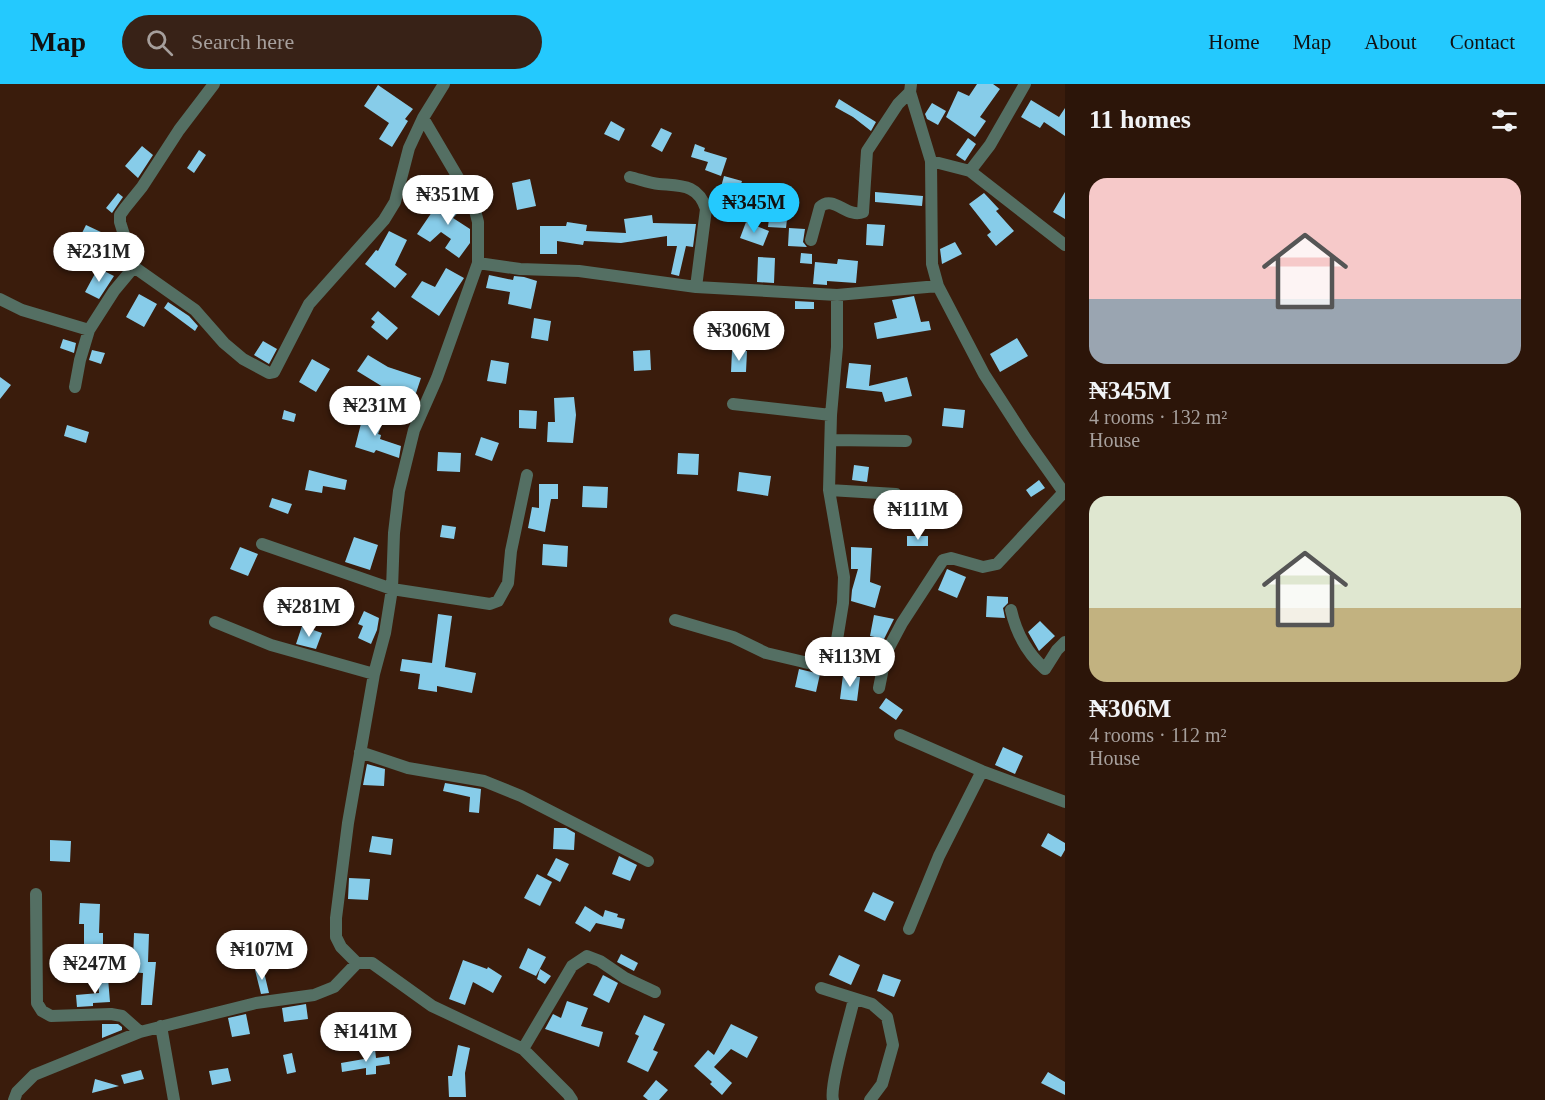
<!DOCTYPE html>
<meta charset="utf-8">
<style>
body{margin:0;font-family:Georgia,serif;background:#382217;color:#f1f3f6;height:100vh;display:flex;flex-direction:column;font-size:22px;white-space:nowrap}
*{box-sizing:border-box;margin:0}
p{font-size:20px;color:#a69f9c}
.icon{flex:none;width:33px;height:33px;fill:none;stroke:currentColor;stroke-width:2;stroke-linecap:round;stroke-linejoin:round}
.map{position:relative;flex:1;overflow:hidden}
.details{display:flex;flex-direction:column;background:#2c1509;width:480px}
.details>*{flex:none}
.price{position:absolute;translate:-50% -51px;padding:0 14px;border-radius:21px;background:#fff;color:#222;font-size:20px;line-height:39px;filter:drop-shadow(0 2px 3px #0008)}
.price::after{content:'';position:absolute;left:50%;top:36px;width:18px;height:14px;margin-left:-9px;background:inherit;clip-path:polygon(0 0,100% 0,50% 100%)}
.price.selected{background:#24c9fe;color:#111}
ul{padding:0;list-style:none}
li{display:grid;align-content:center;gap:12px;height:318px;padding:0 24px}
li span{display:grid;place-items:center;height:186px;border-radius:18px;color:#555}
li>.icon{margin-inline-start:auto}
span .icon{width:108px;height:108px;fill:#fffc;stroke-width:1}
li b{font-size:26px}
h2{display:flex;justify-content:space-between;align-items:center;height:72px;padding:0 24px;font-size:26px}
header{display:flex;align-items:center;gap:36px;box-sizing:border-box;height:84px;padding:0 30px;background:#24c9fe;color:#111}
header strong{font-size:28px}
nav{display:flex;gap:33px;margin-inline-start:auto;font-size:21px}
.search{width:420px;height:54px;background:#382217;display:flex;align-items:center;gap:15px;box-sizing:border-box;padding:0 21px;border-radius:33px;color:#a69f9c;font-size:22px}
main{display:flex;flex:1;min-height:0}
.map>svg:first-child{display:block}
.building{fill:#87cce9}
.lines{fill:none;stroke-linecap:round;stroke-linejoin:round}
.minor{stroke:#546f63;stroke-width:12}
</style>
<header>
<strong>Map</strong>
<div class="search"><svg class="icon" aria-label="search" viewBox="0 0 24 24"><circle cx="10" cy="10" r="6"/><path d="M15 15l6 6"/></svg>Search here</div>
<nav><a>Home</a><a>Map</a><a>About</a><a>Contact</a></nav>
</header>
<main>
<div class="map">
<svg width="1065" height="1016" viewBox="0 0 1065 1016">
<rect width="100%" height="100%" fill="#3a1c0c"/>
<path class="building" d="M 977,0 L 993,0 L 1000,5 L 980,33 L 986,37 L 975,53 L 946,33 L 958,7 L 969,12 Z
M 378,1 L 413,25 L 405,35 L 408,37 L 392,63 L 379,55 L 389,39 L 364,22 Z
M 839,15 L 876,38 L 871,47 L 853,33 L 835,23 Z
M 1031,16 L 1059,33 L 1065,24 L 1065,52 L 1044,38 L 1040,44 L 1021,33 Z
M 932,19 L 946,27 L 938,41 L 927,35 L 925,30 Z
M 611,37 L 625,45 L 619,57 L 604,50 Z
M 661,44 L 672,49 L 662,68 L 651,62 Z
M 968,54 L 976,60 L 965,77 L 956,71 Z
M 695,60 L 705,64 L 704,67 L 727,74 L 721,92 L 705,86 L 708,78 L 691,73 Z
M 142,62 L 153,71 L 138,94 L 125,82 Z
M 199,66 L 206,71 L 194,89 L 187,84 Z
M 724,92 L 742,97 L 735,119 L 718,114 Z
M 530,95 L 536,122 L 517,126 L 512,99 Z
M 456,106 L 465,121 L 453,134 L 470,145 L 470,159 L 459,174 L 445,164 L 451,155 L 441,148 L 430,158 L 417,150 L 432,128 L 434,130 Z
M 875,108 L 923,112 L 922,122 L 875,118 Z
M 1065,108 L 1065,135 L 1053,128 Z
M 118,109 L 123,113 L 112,129 L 106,124 Z
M 984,109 L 999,125 L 996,127 L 1014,147 L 996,162 L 987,151 L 991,148 L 969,120 Z
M 771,116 L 789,118 L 786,144 L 768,143 Z
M 652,131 L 653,139 L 696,140 L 693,163 L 686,162 L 679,192 L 671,190 L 677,162 L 667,162 L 667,152 L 621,159 L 584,157 L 583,161 L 557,157 L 557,170 L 540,170 L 540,142 L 566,142 L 567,138 L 587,141 L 586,147 L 626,149 L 624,135 Z
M 746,138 L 769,147 L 763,162 L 740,154 Z
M 867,140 L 885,141 L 883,162 L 866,161 Z
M 86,141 L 103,149 L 91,173 L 74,165 Z
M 789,144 L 805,145 L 803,158 L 807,163 L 788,162 Z
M 389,147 L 407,156 L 395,181 L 407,190 L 395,204 L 365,180 L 376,166 L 378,167 Z
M 955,158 L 962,170 L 942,180 L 940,165 Z
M 801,169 L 812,170 L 812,180 L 800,179 Z
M 758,173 L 775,174 L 774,199 L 757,198 Z
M 838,175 L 858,177 L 856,199 L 827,197 L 827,201 L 813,200 L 815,178 L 837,180 Z
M 98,184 L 114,192 L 99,215 L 85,208 Z
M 446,184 L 464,194 L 439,232 L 411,213 L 422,197 L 435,203 Z
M 489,191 L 513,196 L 514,192 L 524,193 L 537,197 L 531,225 L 508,220 L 510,208 L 486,204 Z
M 139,210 L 157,220 L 144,243 L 126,233 Z
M 914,212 L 921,238 L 929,237 L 931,246 L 877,255 L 874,239 L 897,234 L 892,216 Z
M 795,217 L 814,218 L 814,225 L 795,225 Z
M 168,218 L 189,232 L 198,242 L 195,247 L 164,224 Z
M 378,227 L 398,244 L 387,256 L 371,243 L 375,238 L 371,235 Z
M 534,234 L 551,237 L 548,257 L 531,254 Z
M 1017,254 L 1028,272 L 1000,288 L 990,270 Z
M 63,255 L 76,259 L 74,269 L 60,264 Z
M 263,257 L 277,265 L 269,280 L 254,271 Z
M 92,266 L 105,269 L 101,280 L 89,276 Z
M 650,266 L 651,286 L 634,287 L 633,267 Z
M 732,267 L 747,267 L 746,288 L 731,288 Z
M 368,271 L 388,283 L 421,294 L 414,315 L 388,306 L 357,287 Z
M 312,275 L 330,285 L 316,308 L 299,298 Z
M 491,276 L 509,279 L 506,300 L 487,297 Z
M 849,279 L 871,281 L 869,302 L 907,293 L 912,312 L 885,318 L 882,308 L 846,304 Z
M 0,293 L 11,301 L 0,315 Z
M 574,313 L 576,331 L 573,359 L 547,358 L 548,338 L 555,338 L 554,314 Z
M 944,324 L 965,326 L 963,344 L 942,342 Z
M 284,326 L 296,330 L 294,338 L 282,335 Z
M 519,326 L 537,327 L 536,345 L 519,344 Z
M 364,328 L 384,335 L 378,350 L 381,351 L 380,355 L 401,362 L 399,374 L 376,366 L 374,369 L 355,363 Z
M 67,341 L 89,348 L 86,359 L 64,352 Z
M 481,353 L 499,359 L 492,377 L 475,371 Z
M 438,368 L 461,369 L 460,388 L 437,387 Z
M 678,369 L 699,370 L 698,391 L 677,390 Z
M 854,381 L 869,383 L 867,398 L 852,396 Z
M 309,386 L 347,396 L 345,406 L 323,402 L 322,409 L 305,406 Z
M 739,388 L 771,392 L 768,412 L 737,407 Z
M 1039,396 L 1045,404 L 1031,413 L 1026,406 Z
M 539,400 L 558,400 L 558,415 L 551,415 L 545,448 L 528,444 L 532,423 L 539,424 Z
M 583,402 L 608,403 L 607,424 L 582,423 Z
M 272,414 L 292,420 L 288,430 L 269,423 Z
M 442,441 L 456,443 L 454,455 L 440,453 Z
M 907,452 L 928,452 L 928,462 L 907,462 Z
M 354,453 L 378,461 L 370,486 L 345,478 Z
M 543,460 L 568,462 L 567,483 L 542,481 Z
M 240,463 L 258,470 L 248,492 L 230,485 Z
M 851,463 L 872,464 L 870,498 L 881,502 L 875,524 L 851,517 L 852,506 L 858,485 L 851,485 Z
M 947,485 L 966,493 L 957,514 L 938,506 Z
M 987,512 L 1008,513 L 1008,519 L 1003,524 L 1005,534 L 986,533 Z
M 364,527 L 379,534 L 377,546 L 371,560 L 358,554 L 363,542 L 358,540 Z
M 438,530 L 452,532 L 445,583 L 476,589 L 472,609 L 437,602 L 437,608 L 418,605 L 420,590 L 400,587 L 402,575 L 432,579 Z
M 874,531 L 894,535 L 884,555 L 870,552 Z
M 1040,537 L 1055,552 L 1039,567 L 1028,548 Z
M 302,542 L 322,549 L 316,565 L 296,560 Z
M 799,585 L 820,590 L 816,608 L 795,603 Z
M 843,591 L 860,593 L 857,617 L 840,615 Z
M 886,614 L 903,626 L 896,636 L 879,624 Z
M 1003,663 L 1023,672 L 1015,690 L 995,681 Z
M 367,680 L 385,685 L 384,702 L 363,701 Z
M 445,699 L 481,705 L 479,729 L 469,728 L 470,713 L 443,707 Z
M 554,744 L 566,744 L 575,749 L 574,766 L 553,765 Z
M 1048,749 L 1065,759 L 1065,766 L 1061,773 L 1041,762 Z
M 372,752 L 393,755 L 391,771 L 369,768 Z
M 50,756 L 71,757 L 70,778 L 50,777 Z
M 619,772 L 637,781 L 630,797 L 612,790 Z
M 556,774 L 569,780 L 560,798 L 547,791 Z
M 537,790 L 552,798 L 540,822 L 524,814 Z
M 349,794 L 370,795 L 368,816 L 348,815 Z
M 873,808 L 894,818 L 885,837 L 864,827 Z
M 80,819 L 100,820 L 99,849 L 103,849 L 103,872 L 84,872 L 84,840 L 79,840 Z
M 585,822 L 603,833 L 605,826 L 618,830 L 617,833 L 625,835 L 622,845 L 596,839 L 590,848 L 575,839 Z
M 134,849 L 149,850 L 148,878 L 156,878 L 152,921 L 141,921 L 143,889 L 129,888 L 129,877 L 133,877 Z
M 528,864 L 546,873 L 536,892 L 519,884 Z
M 621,870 L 638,879 L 634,887 L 617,878 Z
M 839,871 L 860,881 L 851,901 L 829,891 Z
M 463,876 L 487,885 L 488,883 L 502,892 L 493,909 L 473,898 L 465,921 L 449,915 Z
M 263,884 L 269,909 L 261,910 L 255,886 Z
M 540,885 L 551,892 L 545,900 L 537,895 Z
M 883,890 L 901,896 L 894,913 L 877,907 Z
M 603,891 L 618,899 L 609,919 L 593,911 Z
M 108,894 L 110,918 L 93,919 L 93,922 L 77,923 L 76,911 L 99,909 L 98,895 Z
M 567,917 L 588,924 L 581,942 L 603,948 L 599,963 L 545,945 L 553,930 L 561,934 Z
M 306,920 L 308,935 L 284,938 L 282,924 Z
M 246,930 L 250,950 L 232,953 L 228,934 Z
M 644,931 L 665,940 L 653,966 L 658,968 L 648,988 L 627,978 L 639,952 L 635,950 Z
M 102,940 L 118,940 L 122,943 L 122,946 L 102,954 Z
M 731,940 L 758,953 L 747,974 L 731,965 L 714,983 L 732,999 L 722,1011 L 710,1000 L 712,998 L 694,982 L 708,966 L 714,971 Z
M 458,961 L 470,964 L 465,989 L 466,1013 L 449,1013 L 448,992 L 452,992 Z
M 375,965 L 376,974 L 389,972 L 390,980 L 376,982 L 376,990 L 366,991 L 366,984 L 342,988 L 341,979 L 364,975 L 363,967 Z
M 292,969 L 296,988 L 287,990 L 283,971 Z
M 228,984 L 231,997 L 212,1001 L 209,987 Z
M 141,986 L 144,995 L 124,1000 L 121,991 Z
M 1048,988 L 1065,998 L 1065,1011 L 1041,999 Z
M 95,995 L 119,1002 L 92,1009 Z
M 656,996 L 668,1006 L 659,1016 L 648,1016 L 643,1012 Z"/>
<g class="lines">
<path class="minor" d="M 214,0 L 179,46 L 142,103 L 125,124 L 120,131 L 120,138 L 134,183 L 195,226 L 224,259 L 243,275 L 269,289 L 274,288 L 309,220 L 384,136 L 395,118 L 409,64 L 423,34
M 444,0 L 423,34 L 473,119 L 478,138 L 478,179 L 520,185 L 579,187 L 696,203 L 837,211 L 938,202
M 911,0 L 910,8 L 931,77 L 932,180 L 938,202 L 984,290 L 1026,355 L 1065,410
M 931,77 L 970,87 L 990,61 L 1025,0
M 970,87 L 1065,161
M 630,93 C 639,95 649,99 659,100 C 681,102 698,100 706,125 L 696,203
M 811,156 L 820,123 C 833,110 848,135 863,128 L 867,67 L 898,20 L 910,8
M 0,215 L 22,226 L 89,246 L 114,207 L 134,183
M 75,303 L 80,276 L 89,246
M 733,320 L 831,331
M 831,356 L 906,357
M 829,406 L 896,410
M 262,460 L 392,505 L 490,520 L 498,517 L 508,499 L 511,467 L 527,391
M 1011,526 C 1016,548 1027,569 1045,585 L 1057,566 L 1065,558
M 675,536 L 733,553 L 766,569 L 804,578 L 824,582 L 830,579 L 834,574 L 843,519 L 844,493 L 829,406 L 831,331 L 837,263 L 837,211
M 215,538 L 271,561 L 374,590
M 879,604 L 886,569 L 902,539 L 943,476 L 951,474 L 983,483 L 997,480 L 1064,408
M 900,651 L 982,687 L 1065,718
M 360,668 L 408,684 L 484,697 L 521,712 L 648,777
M 36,810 L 37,919 L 42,927 L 51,932 L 111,930 L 122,932 L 140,948
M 909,845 L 939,772 L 982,687
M 357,879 L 341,863 L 336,853 L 336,834 L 348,739 L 374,590 L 385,549 L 392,505 L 394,449 L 399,407 L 414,346 L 437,294 L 478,179
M 821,904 L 872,920 L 887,933 L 893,961 L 882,1000 L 870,1016
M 161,942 L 174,1016
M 523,965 L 568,1010 L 572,1016
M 14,1016 L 17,1008 L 34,991 L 140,948 L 256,919 L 314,911 L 334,903 L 357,879 L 372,879 L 432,922 L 523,965 L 572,882 L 587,872 L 600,877 L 625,894 L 655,908
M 833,1016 C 829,1002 850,934 854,915"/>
</g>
</svg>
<b class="price" style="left:448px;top:142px">₦351M</b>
<b class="price selected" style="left:754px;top:150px">₦345M</b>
<b class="price" style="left:99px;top:199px">₦231M</b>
<b class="price" style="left:739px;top:278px">₦306M</b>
<b class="price" style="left:375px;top:353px">₦231M</b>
<b class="price" style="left:918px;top:457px">₦111M</b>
<b class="price" style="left:309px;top:554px">₦281M</b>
<b class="price" style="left:850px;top:604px">₦113M</b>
<b class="price" style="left:262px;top:897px">₦107M</b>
<b class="price" style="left:95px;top:911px">₦247M</b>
<b class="price" style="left:366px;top:979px">₦141M</b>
</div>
<section class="details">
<h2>11 homes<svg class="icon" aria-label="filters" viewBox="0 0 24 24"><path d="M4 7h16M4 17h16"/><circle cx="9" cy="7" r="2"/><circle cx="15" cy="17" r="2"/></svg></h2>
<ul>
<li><span style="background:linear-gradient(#f6c9c9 65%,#9aa5b1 0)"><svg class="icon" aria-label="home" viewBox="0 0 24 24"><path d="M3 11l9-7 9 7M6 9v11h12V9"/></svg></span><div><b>₦345M</b><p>4 rooms · 132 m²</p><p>House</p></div></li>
<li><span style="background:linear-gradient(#dfe7d0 60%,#c2b280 0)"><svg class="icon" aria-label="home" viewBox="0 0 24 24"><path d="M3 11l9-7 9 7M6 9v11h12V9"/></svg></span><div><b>₦306M</b><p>4 rooms · 112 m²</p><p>House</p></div></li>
</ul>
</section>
</main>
